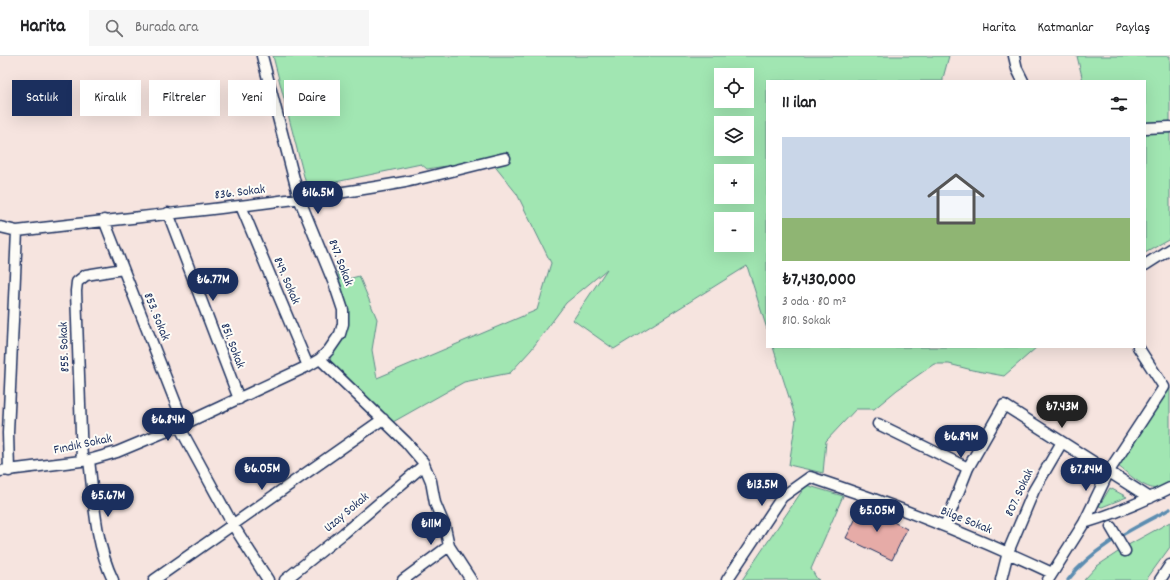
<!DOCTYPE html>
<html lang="tr">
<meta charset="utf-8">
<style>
body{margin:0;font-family:Dekko,sans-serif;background:#f6f6f6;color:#202124;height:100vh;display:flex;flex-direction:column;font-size:15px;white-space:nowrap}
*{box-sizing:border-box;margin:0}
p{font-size:13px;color:#757577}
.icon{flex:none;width:22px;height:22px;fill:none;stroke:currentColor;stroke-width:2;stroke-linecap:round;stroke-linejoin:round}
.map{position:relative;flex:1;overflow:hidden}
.side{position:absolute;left:766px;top:24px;width:380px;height:268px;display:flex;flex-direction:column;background:#fff;border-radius:0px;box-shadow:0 4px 16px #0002}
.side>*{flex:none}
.hud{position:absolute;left:12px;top:24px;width:380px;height:36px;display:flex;gap:8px}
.fabs{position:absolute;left:714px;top:12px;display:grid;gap:8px}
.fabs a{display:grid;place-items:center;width:40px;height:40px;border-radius:0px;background:#fff;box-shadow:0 4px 16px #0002;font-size:20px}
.price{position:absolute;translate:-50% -34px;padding:0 9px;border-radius:14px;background:#1b2f5e;color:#fff;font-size:13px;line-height:26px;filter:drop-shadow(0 1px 2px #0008)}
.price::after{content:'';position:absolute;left:50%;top:24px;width:12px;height:9px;margin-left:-6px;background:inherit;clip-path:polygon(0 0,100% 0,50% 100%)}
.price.active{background:#222;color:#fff}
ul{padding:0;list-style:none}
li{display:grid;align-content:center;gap:8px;height:212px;padding:0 16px}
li+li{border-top:1px solid #e0e0e0}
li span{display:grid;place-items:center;height:124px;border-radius:0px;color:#555}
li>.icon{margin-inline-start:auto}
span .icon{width:72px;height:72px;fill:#fffc;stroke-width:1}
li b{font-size:17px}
h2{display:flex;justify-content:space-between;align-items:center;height:48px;padding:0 16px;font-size:17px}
.tag{padding:0 14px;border-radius:0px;background:#fff;box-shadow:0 4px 16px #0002;font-size:14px;line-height:36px}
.tag.active{background:#1b2f5e;color:#fff}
header{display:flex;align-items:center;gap:24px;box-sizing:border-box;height:56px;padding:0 20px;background:#fff;border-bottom:1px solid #e0e0e0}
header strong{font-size:19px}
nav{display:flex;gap:22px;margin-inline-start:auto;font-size:14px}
.search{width:280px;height:36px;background:#f6f6f6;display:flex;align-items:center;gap:10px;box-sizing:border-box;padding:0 14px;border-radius:0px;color:#757577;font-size:15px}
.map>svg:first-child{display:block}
.green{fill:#a1e6b2;stroke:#5e8a88;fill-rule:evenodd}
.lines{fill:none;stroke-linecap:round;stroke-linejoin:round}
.stream{stroke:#5c8db1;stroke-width:3.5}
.building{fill:#e6aba7;stroke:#1b2f5e}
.minor-casing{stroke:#1b2f5e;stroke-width:13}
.minor{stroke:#fdfcf7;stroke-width:10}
.labels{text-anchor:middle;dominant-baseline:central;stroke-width:4;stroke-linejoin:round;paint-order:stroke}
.street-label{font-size:13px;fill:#1b2f5e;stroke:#fdfcf7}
</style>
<header>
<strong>Harita</strong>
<div class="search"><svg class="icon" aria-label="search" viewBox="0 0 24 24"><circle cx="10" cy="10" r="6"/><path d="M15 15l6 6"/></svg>Burada ara</div>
<nav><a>Harita</a><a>Katmanlar</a><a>Paylaş</a></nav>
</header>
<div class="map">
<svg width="1170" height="524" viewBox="0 0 1170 524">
<rect width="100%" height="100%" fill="#f6e4df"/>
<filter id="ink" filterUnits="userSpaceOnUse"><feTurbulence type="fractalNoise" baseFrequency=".025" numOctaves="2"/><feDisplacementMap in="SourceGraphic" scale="8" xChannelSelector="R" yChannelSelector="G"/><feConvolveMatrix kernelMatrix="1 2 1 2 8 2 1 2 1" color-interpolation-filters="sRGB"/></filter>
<g filter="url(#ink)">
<path class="green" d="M 273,0 L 949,0 L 943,22 L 943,25 L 767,25 L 767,273 L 747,210 L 614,293 L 573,264 L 607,213 L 566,247 L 531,294 L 510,317 L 464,326 L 393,366 L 330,307 L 331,299 L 348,268 L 346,249 L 336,210 L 342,207 L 348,223 L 359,220 L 377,263 L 372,294 L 377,322 L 537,254 L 551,207 L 517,138 L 489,103 L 427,113 L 421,108 L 307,132 ZM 721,19 L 747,19 L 747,45 L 721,45 ZM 721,67 L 747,67 L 747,93 L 721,93 ZM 721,115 L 747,115 L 747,141 L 721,141 ZM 721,163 L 747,163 L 747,189 L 721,189 Z
M 1077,0 L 1170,0 L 1170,182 L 1145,196 L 1145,25 L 1083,25 Z
M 773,291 L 1037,291 L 1004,320 L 972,314 L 949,308 L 934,308 L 897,334 L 874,353 L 856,353 L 826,385 L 823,417 L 789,409 L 796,363 Z
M 1170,332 L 1170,426 C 1168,428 1165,431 1162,432 C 1148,437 1129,418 1118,410 L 1118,406 L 1165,337 Z
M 806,429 L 843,440 L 811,513 L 817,523 L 819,524 L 742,524 Z
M 1110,432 L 1127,441 L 1102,451 L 1099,450 Z
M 1170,466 L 1170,491 L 1146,524 L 1084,524 L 1097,510 L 1130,488 Z"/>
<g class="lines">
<path class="stream" d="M 1068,524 C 1093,491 1134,472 1170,453"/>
</g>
<path class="building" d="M 862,450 L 907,473 L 892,504 L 846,482 Z"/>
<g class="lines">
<defs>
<path id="minor" d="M 1014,0 L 1017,13 L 1023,25
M 1145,72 L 1170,71
M 241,150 L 308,310
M 168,157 L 239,343
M 104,164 L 184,368
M 0,171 L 17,175 C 147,159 277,149 405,126 C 438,119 471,110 505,102
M 1145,209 L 1170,193
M 320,303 L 406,386 L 423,406 L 431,425 L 435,447 L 445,471 L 449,490 L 403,524
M 878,368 L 968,412
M 179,370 L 233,469 L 268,524
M 89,404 C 94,444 95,487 113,524
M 82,405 L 76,235 L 77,226 L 86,219 L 123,213
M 0,415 L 89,404 L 117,396 L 184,368 L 308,310 L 320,303 L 329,294 L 340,278 L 343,268 L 343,254 L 335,230 L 299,142 L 262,0
M 9,415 L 8,377 L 17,175
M 1084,467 L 1109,415 L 1164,331 L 1138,291
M 945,470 L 968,412 L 1004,349 L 1150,442
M 1111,471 L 1125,495
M 449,490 L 471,524
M 154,524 L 383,363
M 285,524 L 344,477 L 424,409
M 727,524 L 782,441 L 810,421 C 892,448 973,480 1052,517
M 1001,524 L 1008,496 L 1034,434 L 1062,386
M 1048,524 L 1084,467 C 1114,458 1142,446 1170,432
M 1160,524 L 1170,509"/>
</defs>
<use href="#minor" class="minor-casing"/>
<use href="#minor" class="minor"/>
</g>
</g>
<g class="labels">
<g class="street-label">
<text transform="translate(240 137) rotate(-7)">836. Sokak</text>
<text transform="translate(340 207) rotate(69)">847. Sokak</text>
<text transform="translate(286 225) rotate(67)">849. Sokak</text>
<text transform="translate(156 261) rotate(68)">853. Sokak</text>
<text transform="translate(232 290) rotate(69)">851. Sokak</text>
<text transform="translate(65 291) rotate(-92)">855. Sokak</text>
<text transform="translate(83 389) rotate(-12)">Fındık Sokak</text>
<text transform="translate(1020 437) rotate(-65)">807. Sokak</text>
<text transform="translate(347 457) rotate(-40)">Uzay Sokak</text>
<text transform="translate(966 465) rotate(22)">Bilge Sokak</text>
</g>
</g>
</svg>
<div class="fabs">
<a><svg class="icon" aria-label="locate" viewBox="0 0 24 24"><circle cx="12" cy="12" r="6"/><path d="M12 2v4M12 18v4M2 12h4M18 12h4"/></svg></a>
<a><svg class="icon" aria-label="layers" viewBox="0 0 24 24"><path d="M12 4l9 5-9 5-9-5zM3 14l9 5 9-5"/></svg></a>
<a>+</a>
<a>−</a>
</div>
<b class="price" style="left:318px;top:159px">₺16.5M</b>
<b class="price" style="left:213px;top:246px">₺6.77M</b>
<b class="price active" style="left:1062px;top:373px">₺7.43M</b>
<b class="price" style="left:168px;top:386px">₺6.84M</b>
<b class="price" style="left:961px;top:403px">₺6.89M</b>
<b class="price" style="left:262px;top:435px">₺6.05M</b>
<b class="price" style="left:1086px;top:436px">₺7.84M</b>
<b class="price" style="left:762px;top:451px">₺13.5M</b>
<b class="price" style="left:108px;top:462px">₺5.67M</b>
<b class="price" style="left:877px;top:477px">₺5.05M</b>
<b class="price" style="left:431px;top:490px">₺11M</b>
<div class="hud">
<a class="tag active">Satılık</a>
<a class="tag">Kiralık</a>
<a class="tag">Filtreler</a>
<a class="tag">Yeni</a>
<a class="tag">Daire</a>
</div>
<section class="side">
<h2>11 ilan<svg class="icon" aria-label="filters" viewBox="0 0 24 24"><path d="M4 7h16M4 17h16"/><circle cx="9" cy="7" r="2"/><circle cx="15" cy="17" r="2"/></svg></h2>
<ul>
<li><span style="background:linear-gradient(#c9d6e8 65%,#8fb573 0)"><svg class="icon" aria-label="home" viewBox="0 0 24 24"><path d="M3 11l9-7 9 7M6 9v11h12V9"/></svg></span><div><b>₺7,430,000</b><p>3 oda · 80 m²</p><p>810. Sokak</p></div></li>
</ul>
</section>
</div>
